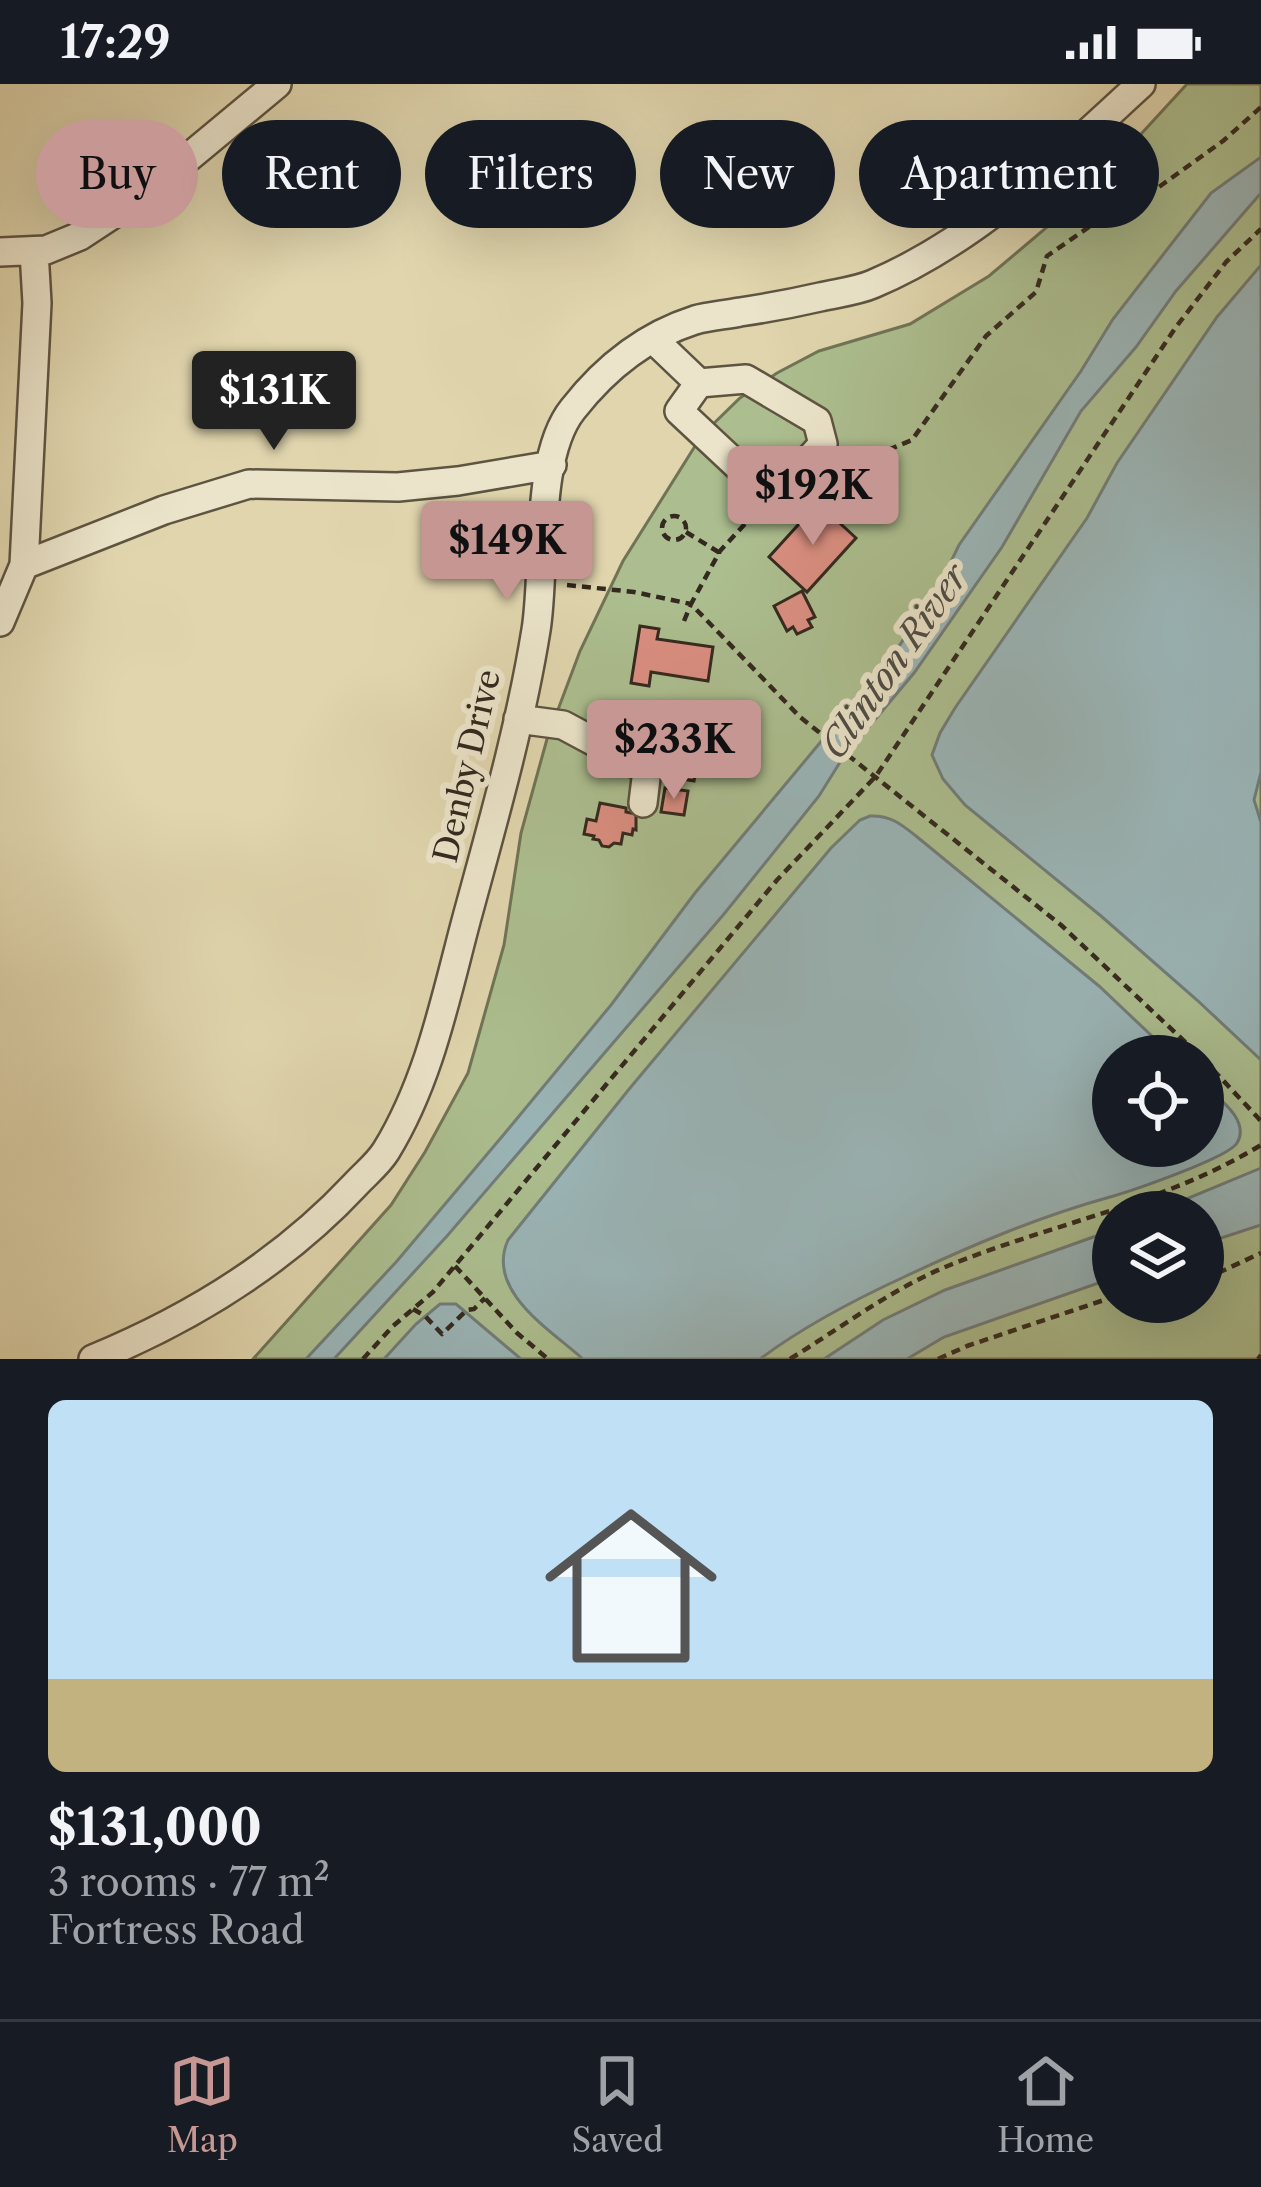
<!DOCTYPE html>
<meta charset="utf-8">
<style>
body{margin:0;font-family:"Libre Caslon Text",serif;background:#242831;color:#f1f3f6;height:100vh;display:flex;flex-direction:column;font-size:45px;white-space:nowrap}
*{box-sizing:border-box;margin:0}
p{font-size:39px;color:#9ea1a6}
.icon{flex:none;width:66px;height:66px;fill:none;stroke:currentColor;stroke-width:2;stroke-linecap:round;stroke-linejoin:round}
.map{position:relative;height:1275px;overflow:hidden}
.drawer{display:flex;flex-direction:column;background:#171b24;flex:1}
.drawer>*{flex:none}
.banner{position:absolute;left:36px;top:36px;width:1191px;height:108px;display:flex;gap:24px}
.tools{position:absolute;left:1092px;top:951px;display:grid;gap:24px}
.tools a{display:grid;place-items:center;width:132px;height:132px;border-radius:50%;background:#171b24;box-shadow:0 12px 48px #0002;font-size:60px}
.price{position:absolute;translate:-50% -102px;padding:0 27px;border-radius:12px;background:#c59692;color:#111;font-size:39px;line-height:78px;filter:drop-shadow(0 3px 6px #0008)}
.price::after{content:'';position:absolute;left:50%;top:72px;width:36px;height:27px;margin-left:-18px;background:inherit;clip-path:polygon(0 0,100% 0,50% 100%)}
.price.on{background:#222;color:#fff}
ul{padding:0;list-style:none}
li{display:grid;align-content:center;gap:24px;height:636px;padding:0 48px}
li+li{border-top:3px solid #363941}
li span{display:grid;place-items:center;height:372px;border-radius:18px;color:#555}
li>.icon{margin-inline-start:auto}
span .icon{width:216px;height:216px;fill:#fffc;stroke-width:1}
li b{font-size:51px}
.tag{padding:0 42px;border-radius:54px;background:#171b24;box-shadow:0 12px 48px #0002;font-size:42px;line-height:108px}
.tag.on{background:#c59692;color:#111}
.status{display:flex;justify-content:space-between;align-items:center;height:84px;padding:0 60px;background:#171b24;direction:ltr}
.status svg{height:33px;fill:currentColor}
.tabs{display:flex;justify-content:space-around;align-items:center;height:168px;border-top:3px solid #363941;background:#171b24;font-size:33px;color:#9ea1a6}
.tabs a{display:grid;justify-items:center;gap:6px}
.tabs .on{color:#c59692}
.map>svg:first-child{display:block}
.green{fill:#acbe8f;stroke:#707457;stroke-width:3;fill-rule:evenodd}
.water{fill:#9ab5b7;stroke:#717d7a;stroke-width:3}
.building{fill:#db8f82;stroke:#33291f;stroke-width:3}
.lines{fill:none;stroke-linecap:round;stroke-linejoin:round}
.minor-casing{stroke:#5e5442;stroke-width:32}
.path{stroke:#33291f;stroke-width:4.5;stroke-dasharray:9 6;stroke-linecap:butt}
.minor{stroke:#ebe4ca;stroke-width:27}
.labels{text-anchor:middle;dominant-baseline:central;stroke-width:12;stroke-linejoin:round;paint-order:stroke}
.street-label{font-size:33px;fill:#33291f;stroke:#ebe4ca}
.water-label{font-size:36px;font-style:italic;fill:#4d4c45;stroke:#ebe4ca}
</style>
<div class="status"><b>17:29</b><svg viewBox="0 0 49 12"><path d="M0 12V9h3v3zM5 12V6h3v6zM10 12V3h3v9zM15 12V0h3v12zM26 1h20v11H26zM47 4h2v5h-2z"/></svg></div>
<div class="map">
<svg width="1261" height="1275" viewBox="0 0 1261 1275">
<rect width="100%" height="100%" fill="#e0d5ad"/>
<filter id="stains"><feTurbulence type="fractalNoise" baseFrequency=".00167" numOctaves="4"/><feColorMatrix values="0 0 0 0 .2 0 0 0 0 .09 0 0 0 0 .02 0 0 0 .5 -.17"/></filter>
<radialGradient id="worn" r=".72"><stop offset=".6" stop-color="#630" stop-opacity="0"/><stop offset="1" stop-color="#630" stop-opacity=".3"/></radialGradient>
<path class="green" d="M 1187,0 L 1261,0 L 1261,1275 L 253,1275 L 391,1121 L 425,1068 L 468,989 L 504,861 L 521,749 L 547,655 L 580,567 L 623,477 L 702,351 L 740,314 L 777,289 L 819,267 L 910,240 L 989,192 L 1085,111 ZM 1113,972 L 1203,972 L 1203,1062 L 1113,1062 ZM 1113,1128 L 1203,1128 L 1203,1218 L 1113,1218 Z"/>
<path class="water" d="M 1261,73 L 1261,109 L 1176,207 L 1136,263 L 1081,327 L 1002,463 L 914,589 L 842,675 L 819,712 L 724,830 L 447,1152 L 334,1275 L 306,1275 L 397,1177 L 505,1049 L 611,921 L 695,809 L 893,571 L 938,504 L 959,461 L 1081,287 L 1113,235 L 1211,109 Z
M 1261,181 L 1261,688 L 1254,716 L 1261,738 L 1261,976 L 1197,916 L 1101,832 L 965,721 L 943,695 L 932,671 L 940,649 L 955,624 L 1087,434 L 1117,379 L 1217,233 Z
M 870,732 C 890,731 901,740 916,752 L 1099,902 L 1173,972 L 1113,972 L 1113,1062 L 1203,1062 L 1203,1000 C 1217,1013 1251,1036 1237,1059 C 1228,1074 1131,1107 1110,1113 C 1038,1133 972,1161 904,1193 C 854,1216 804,1242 760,1275 L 583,1275 C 551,1246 485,1207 508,1156 L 630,1004 L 831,764 L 860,736 Z
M 1261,1084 L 1261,1141 L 1203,1160 L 1203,1128 L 1155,1128 Z
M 1113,1146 L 1113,1194 L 944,1253 L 907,1275 L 824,1275 L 883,1236 L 945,1206 Z
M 440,1220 L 456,1220 L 521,1275 L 384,1275 L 416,1240 Z"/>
<path class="building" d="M 818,419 L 856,454 L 807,508 L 769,473 Z
M 802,507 L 815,533 L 808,536 L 812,543 L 797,550 L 793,543 L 787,547 L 774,522 Z
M 640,542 L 659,545 L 657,555 L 713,563 L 708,597 L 651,588 L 649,602 L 631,599 Z
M 674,647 L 702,652 L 694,697 L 666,692 Z
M 665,704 L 688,707 L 684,731 L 661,728 Z
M 600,719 L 626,724 L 626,728 L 636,730 L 636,746 L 633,745 L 632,751 L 623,749 L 621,760 L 614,759 L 609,763 L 602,762 L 599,756 L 593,755 L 594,752 L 584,750 L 587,735 L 596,737 Z"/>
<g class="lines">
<defs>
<path id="minor" d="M 0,168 L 46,166 L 80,152 L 147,108 L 277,0
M 653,255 L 699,299 L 679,327 L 773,415 L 823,360 L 817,337 L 746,295 L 699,299
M 24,481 L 164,426 L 249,400 L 398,403 L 458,397 L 552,381
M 0,538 L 24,481 L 37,219 L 34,167
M 518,635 L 563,641 L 647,686 L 643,719
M 93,1275 C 190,1235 283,1178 355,1101 C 365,1090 378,1080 386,1067 C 429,997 445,916 466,837 C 492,741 520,645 536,546 C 546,486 534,373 573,325 C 605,284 645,252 695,236 C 709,232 725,231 740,228 C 767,224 794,219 820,213 C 837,209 857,207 873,200 C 977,156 1059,75 1141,0"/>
</defs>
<use href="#minor" class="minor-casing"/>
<path class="path" d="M 833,389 L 912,356 L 986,252 L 1036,208 L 1047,172 L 1115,125 L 1145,113 L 1223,57 L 1261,23
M 755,429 L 720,467 L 691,520 L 800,633 L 1061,841 L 1200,972
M662 444a12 12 0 1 1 24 0a12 12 0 1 1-24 0Z
M 686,448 L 720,469
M 567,501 L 634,508 L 691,520 L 682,542
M 1203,975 L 1261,1037
M 455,1182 L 517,1249 L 548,1275
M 1203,1191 L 1220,1188 L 1261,1169
M 413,1225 L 425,1232 L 442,1250 L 467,1226 L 474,1225 L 485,1214
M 363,1275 L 393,1242 L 433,1208 L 777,796 L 876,692 L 1176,243 L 1226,178 L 1261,145
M 790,1275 C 842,1243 893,1204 950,1181 C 1054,1139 1164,1120 1261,1061
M 938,1275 L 967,1262 L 1113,1213
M 1258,1275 L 1261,1271"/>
<use href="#minor" class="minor"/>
</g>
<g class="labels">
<g class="street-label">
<text transform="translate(467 682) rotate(-77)">Denby Drive</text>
</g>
<g class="water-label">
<text transform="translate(894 577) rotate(-55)">Clinton River</text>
</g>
</g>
<rect width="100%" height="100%" filter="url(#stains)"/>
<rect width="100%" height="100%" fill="url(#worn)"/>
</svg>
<div class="tools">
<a><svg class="icon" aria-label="locate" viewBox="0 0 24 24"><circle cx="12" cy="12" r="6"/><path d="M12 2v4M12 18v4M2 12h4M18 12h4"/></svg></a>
<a><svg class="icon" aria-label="layers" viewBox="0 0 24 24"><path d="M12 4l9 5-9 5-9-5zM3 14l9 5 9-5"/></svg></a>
</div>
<b class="price on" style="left:274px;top:369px">$131K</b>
<b class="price" style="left:813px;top:464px">$192K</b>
<b class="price" style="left:507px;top:519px">$149K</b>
<b class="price" style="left:674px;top:718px">$233K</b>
<div class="banner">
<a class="tag on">Buy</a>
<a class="tag">Rent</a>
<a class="tag">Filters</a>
<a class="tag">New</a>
<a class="tag">Apartment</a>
</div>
</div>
<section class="drawer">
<ul>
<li><span style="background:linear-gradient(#bfe0f5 75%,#c2b280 0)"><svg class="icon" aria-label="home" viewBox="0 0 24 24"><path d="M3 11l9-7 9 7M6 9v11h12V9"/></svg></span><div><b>$131,000</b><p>3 rooms · 77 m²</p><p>Fortress Road</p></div></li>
</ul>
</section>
<nav class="tabs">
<a class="on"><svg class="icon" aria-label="map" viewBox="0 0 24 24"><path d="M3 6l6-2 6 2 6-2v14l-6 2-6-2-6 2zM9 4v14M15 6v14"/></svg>Map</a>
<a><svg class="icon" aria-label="saved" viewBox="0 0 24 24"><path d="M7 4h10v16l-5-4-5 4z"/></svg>Saved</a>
<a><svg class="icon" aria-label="home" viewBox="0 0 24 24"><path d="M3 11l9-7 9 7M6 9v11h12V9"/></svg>Home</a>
</nav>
